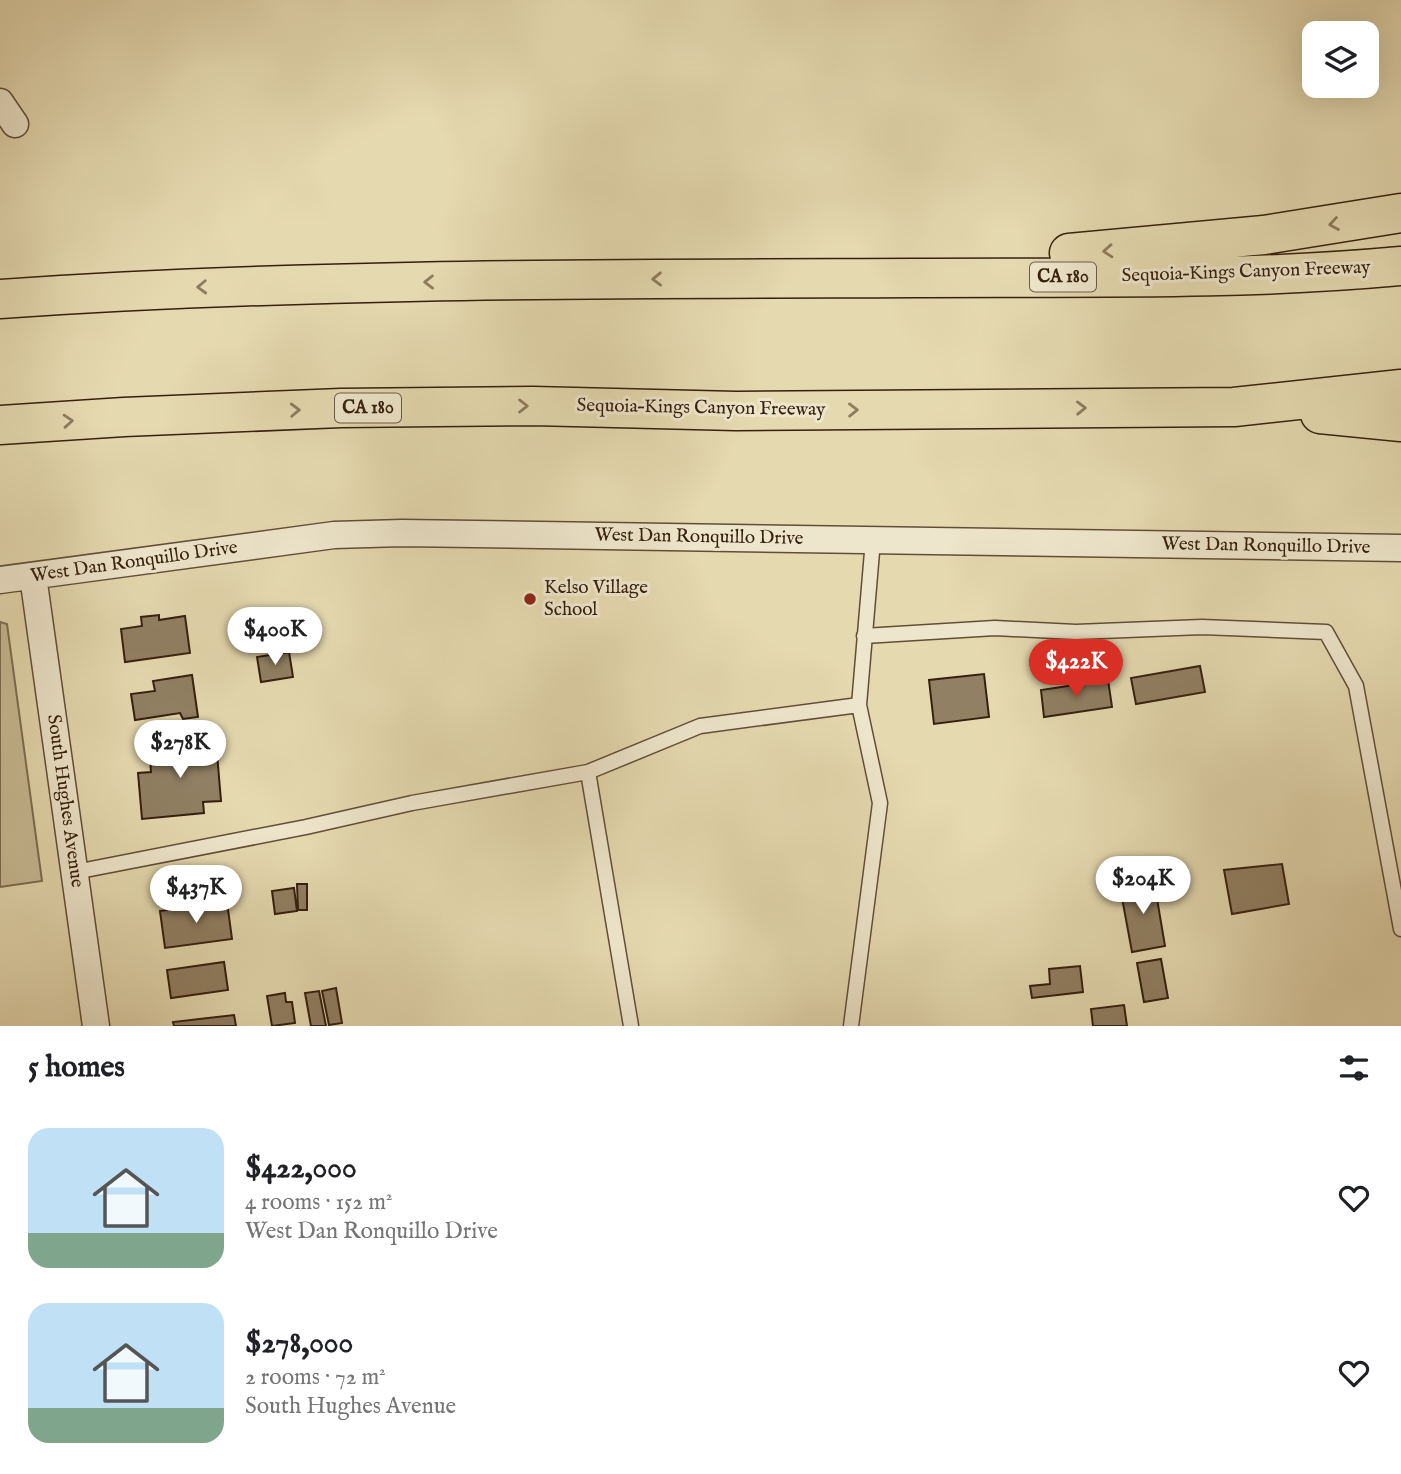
<!DOCTYPE html>
<meta charset="utf-8">
<style>
body{margin:0;font-family:"IM FELL English",serif;background:#f6f6f6;color:#202124;height:100vh;display:flex;flex-direction:column;font-size:26px;white-space:nowrap}
*{box-sizing:border-box;margin:0}
p{font-size:23px;color:#757577}
.icon{flex:none;width:38px;height:38px;fill:none;stroke:currentColor;stroke-width:2;stroke-linecap:round;stroke-linejoin:round}
.map{position:relative;height:1026px;overflow:hidden}
.drawer{display:flex;flex-direction:column;background:#fff;flex:1}
.drawer>*{flex:none}
.buttons{position:absolute;left:1302px;top:21px;display:grid;gap:14px}
.buttons a{display:grid;place-items:center;width:77px;height:77px;border-radius:14px;background:#fff;box-shadow:0 7px 28px #0002;font-size:35px}
.price{position:absolute;translate:-50% -60px;padding:0 16px;border-radius:24px;background:#fff;color:#222;font-size:23px;line-height:46px;filter:drop-shadow(0 2px 4px #0008)}
.price::after{content:'';position:absolute;left:50%;top:42px;width:21px;height:16px;margin-left:-10px;background:inherit;clip-path:polygon(0 0,100% 0,50% 100%)}
.price.selected{background:#d93025;color:#fff}
ul{padding:0;list-style:none}
li{display:flex;align-items:center;gap:21px;height:175px;padding:0 28px}
li span{display:grid;place-items:center;flex:none;width:196px;height:140px;border-radius:21px;color:#555}
li>.icon{margin-inline-start:auto}
span .icon{width:84px;height:84px;fill:#fffc;stroke-width:1}
li b{font-size:30px}
h2{display:flex;justify-content:space-between;align-items:center;height:84px;padding:0 28px;font-size:30px}
.map>svg:first-child{display:block}
.green{fill:#c7ba95;stroke:#7e6d52;stroke-width:2}
.building{fill:#918063;stroke:#35200f;stroke-width:2}
.lines{fill:none;stroke-linecap:round;stroke-linejoin:round}
.lane-casing{stroke:#614e37;stroke-width:17}
.street-casing{stroke:#614e37;stroke-width:29}
.highway-casing{stroke:#35200f;stroke-width:41}
.lane{stroke:#eee6cc;stroke-width:14}
.street{stroke:#eee6cc;stroke-width:26}
.highway{stroke:#e5d9b0;stroke-width:38}
.oneway{stroke:#8d7c60}
.poi-dot{fill:#8f2418;stroke:#eee6cc;stroke-width:2.5}
.labels{text-anchor:middle;dominant-baseline:central;stroke-width:6;stroke-linejoin:round;paint-order:stroke}
.shield{fill:#eee6cc;stroke:#6c5b48;stroke-width:2}
.shield-label{font-size:18px;font-weight:bold;fill:#35200f}
.street-label{font-size:19px;fill:#35200f;stroke:#eee6cc}
.poi-label{font-size:19px;fill:#35200f;stroke:#eee6cc;text-anchor:start}
</style>
<div class="map">
<svg width="1401" height="1026" viewBox="0 0 1401 1026">
<rect width="100%" height="100%" fill="#e5d9b0"/>
<filter id="stains"><feTurbulence type="fractalNoise" baseFrequency=".00286" numOctaves="4"/><feColorMatrix values="0 0 0 0 .2 0 0 0 0 .09 0 0 0 0 .02 0 0 0 .5 -.17"/></filter>
<radialGradient id="worn" r=".72"><stop offset=".6" stop-color="#630" stop-opacity="0"/><stop offset="1" stop-color="#630" stop-opacity=".3"/></radialGradient>
<path class="green" d="M 0,622 L 7,624 L 42,881 L 0,887 Z"/>
<path class="building" d="M 159,615 L 159,620 L 185,616 L 190,653 L 125,662 L 121,629 L 142,626 L 141,617 Z
M 289,652 L 293,677 L 261,682 L 257,657 Z
M 1200,666 L 1205,692 L 1136,704 L 1131,678 Z
M 984,674 L 989,717 L 934,724 L 929,680 Z
M 192,675 L 198,717 L 183,719 L 180,713 L 135,720 L 131,694 L 155,691 L 153,681 Z
M 1108,680 L 1112,707 L 1044,717 L 1041,690 Z
M 216,741 L 221,801 L 203,802 L 204,813 L 142,819 L 138,773 L 151,772 L 149,748 Z
M 1282,864 L 1289,904 L 1232,914 L 1224,870 Z
M 1154,881 L 1165,946 L 1132,952 L 1120,887 Z
M 297,884 L 307,884 L 307,910 L 298,910 Z
M 294,888 L 297,911 L 275,914 L 272,891 Z
M 227,902 L 232,939 L 165,948 L 160,911 Z
M 1161,959 L 1168,998 L 1144,1002 L 1137,963 Z
M 224,962 L 228,990 L 171,998 L 167,970 Z
M 1080,966 L 1083,992 L 1032,998 L 1030,986 L 1050,984 L 1049,969 Z
M 336,988 L 342,1023 L 329,1025 L 322,991 Z
M 319,991 L 326,1026 L 311,1026 L 305,993 Z
M 285,993 L 286,1002 L 292,1002 L 295,1023 L 272,1026 L 267,996 Z
M 1124,1005 L 1127,1026 L 1093,1026 L 1091,1009 Z
M 234,1015 L 236,1026 L 174,1026 L 173,1022 Z"/>
<g class="lines">
<defs>
<path id="lane" d="M 864,636 L 995,628 L 1076,632 L 1202,627 L 1326,632 L 1356,686 L 1401,929
M 75,872 L 306,827 L 412,803 L 588,772
M 631,1026 L 588,772 L 700,726 L 859,705 L 873,540
M 851,1026 L 880,803 L 859,705"/>
<path id="street" d="M 0,102 L 15,124
M 33,576 L 96,1026
M 0,580 L 334,535 L 402,533 L 1401,548"/>
<path id="highway" d="M 1069,253 L 1264,235 L 1401,213
M 0,299 C 305,278 610,279 915,278 C 1077,277 1240,281 1401,266
M 1320,414 L 1401,422
M 0,425 L 124,417 L 341,408 L 533,406 L 736,411 L 1234,407 L 1401,389"/>
</defs>
<use href="#lane" class="lane-casing"/>
<use href="#street" class="street-casing"/>
<use href="#highway" class="highway-casing"/>
<use href="#lane" class="lane"/>
<use href="#street" class="street"/>
<use href="#highway" class="highway"/>
</g>
<defs><path id="oneway-chevron" d="M-2-3.5L2.5 0L-2 3.5" fill="none" stroke-width="1.6" stroke-linecap="round" stroke-linejoin="round" transform="scale(1.75)"/></defs>
<g class="oneway">
<use href="#oneway-chevron" transform="translate(1334 224) rotate(171)"/>
<use href="#oneway-chevron" transform="translate(1108 251) rotate(176)"/>
<use href="#oneway-chevron" transform="translate(657 279) rotate(179)"/>
<use href="#oneway-chevron" transform="translate(429 282) rotate(179)"/>
<use href="#oneway-chevron" transform="translate(202 287) rotate(178)"/>
<use href="#oneway-chevron" transform="translate(523 406)"/>
<use href="#oneway-chevron" transform="translate(1081 408) rotate(-1)"/>
<use href="#oneway-chevron" transform="translate(295 410) rotate(-2)"/>
<use href="#oneway-chevron" transform="translate(853 410) rotate(-1)"/>
<use href="#oneway-chevron" transform="translate(68 421) rotate(-4)"/>
</g>
<circle class="poi-dot" cx="530" cy="599" r="7"/>
<g class="labels">
<g class="shield">
<rect x="1030" y="262.5" width="66" height="29" rx="5"/>
<rect x="335" y="393.5" width="66" height="29" rx="5"/>
</g>
<g class="shield-label">
<text x="1063" y="277">CA 180</text>
<text x="368" y="408">CA 180</text>
</g>
<g class="street-label">
<text transform="translate(1246 272) rotate(-2)">Sequoia–Kings Canyon Freeway</text>
<text transform="translate(701 408) rotate(1)">Sequoia–Kings Canyon Freeway</text>
<text transform="translate(699 537) rotate(1)">West Dan Ronquillo Drive</text>
<text transform="translate(1266 546) rotate(1)">West Dan Ronquillo Drive</text>
<text transform="translate(134 562) rotate(-8)">West Dan Ronquillo Drive</text>
<text transform="translate(65 801) rotate(82)">South Hughes Avenue</text>
</g>
<g class="poi-label">
<text x="544" y="588">Kelso Village<tspan x="544" dy="22">School</tspan></text>
</g>
</g>
<rect width="100%" height="100%" filter="url(#stains)"/>
<rect width="100%" height="100%" fill="url(#worn)"/>
</svg>
<div class="buttons">
<a><svg class="icon" aria-label="layers" viewBox="0 0 24 24"><path d="M12 4l9 5-9 5-9-5zM3 14l9 5 9-5"/></svg></a>
</div>
<b class="price" style="left:275px;top:667px">$400K</b>
<b class="price selected" style="left:1076px;top:699px">$422K</b>
<b class="price" style="left:180px;top:780px">$278K</b>
<b class="price" style="left:1143px;top:916px">$204K</b>
<b class="price" style="left:196px;top:925px">$437K</b>
</div>
<section class="drawer">
<h2>5 homes<svg class="icon" aria-label="filters" viewBox="0 0 24 24"><path d="M4 7h16M4 17h16"/><circle cx="9" cy="7" r="2"/><circle cx="15" cy="17" r="2"/></svg></h2>
<ul>
<li><span style="background:linear-gradient(#bfe0f5 75%,#7fa58c 0)"><svg class="icon" aria-label="home" viewBox="0 0 24 24"><path d="M3 11l9-7 9 7M6 9v11h12V9"/></svg></span><div><b>$422,000</b><p>4 rooms · 152 m²</p><p>West Dan Ronquillo Drive</p></div><svg class="icon" aria-label="heart" viewBox="0 0 24 24"><path d="M12 20l-8-8c-3-5 5-10 8-4 3-6 11-1 8 4z"/></svg></li>
<li><span style="background:linear-gradient(#bfe0f5 75%,#7fa58c 0)"><svg class="icon" aria-label="home" viewBox="0 0 24 24"><path d="M3 11l9-7 9 7M6 9v11h12V9"/></svg></span><div><b>$278,000</b><p>2 rooms · 72 m²</p><p>South Hughes Avenue</p></div><svg class="icon" aria-label="heart" viewBox="0 0 24 24"><path d="M12 20l-8-8c-3-5 5-10 8-4 3-6 11-1 8 4z"/></svg></li>
</ul>
</section>
